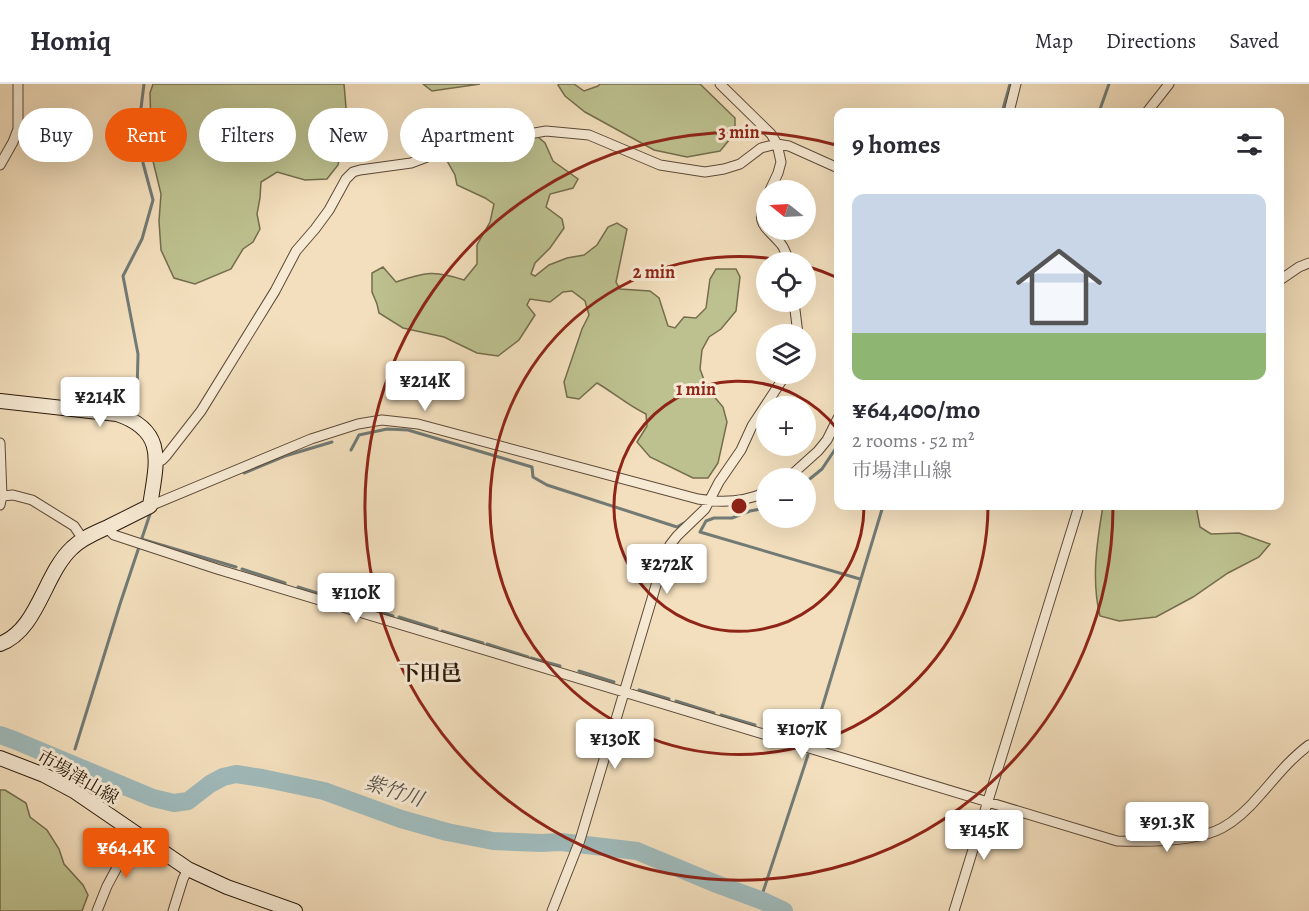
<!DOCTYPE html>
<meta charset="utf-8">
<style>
body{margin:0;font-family:Alegreya,"Noto Serif JP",serif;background:#f7f7f7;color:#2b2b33;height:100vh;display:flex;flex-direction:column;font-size:22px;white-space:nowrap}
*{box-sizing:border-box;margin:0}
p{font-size:20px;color:#7c7c81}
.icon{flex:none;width:33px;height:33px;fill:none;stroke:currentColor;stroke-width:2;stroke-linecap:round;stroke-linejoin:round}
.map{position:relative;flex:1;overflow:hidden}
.panel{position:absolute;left:834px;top:24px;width:450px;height:402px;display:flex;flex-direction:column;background:#fff;border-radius:12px;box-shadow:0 6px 24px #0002}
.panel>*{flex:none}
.banner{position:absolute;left:18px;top:24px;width:570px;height:54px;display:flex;gap:12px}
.needle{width:39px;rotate:288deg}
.controls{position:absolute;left:756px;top:96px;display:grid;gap:12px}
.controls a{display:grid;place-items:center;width:60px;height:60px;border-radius:50%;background:#fff;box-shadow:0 6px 24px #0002;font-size:30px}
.price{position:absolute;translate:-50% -51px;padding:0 14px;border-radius:6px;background:#fff;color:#222;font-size:20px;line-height:39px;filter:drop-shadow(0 2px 3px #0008)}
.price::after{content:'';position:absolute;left:50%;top:36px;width:18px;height:14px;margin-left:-9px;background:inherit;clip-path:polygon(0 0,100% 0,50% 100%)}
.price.on{background:#ea580c;color:#fff}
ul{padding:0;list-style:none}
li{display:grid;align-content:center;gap:12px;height:318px;padding:0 18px}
li span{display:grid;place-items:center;height:186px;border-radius:12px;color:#555}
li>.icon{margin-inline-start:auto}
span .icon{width:108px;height:108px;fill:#fffc;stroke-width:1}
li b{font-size:26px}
h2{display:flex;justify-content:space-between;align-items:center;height:72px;padding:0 18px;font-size:26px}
.pill{padding:0 21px;border-radius:27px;background:#fff;box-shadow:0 6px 24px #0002;font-size:21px;line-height:54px}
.pill.on{background:#ea580c;color:#fff}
header{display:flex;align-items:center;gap:36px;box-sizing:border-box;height:84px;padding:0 30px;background:#fff;border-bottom:2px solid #e1e1e2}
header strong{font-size:28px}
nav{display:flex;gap:33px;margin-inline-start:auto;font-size:21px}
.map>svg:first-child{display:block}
.green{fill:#bdc18f;stroke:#746d4d;stroke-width:1.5}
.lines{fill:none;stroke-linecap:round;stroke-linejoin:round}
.stream{stroke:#717a75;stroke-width:3}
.river{stroke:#9fbabb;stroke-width:18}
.minor-casing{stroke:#5d4a38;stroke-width:11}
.secondary-casing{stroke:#2b190b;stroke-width:16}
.minor{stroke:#f7ead4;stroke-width:9}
.secondary{stroke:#f7ead4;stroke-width:14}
.ring{fill:none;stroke:#8f2418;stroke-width:3}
.labels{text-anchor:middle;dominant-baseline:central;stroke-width:6;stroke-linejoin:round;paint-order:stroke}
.street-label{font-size:18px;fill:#2b190b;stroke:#f7ead4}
.water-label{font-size:20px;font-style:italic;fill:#545149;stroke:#f7ead4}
.quarter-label{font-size:21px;font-weight:bold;fill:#2b190b;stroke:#f7ead4}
.centre{fill:#8f2418;stroke:#f7ead4;stroke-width:3}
.ring-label{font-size:18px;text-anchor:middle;font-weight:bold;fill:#8f2418;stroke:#f7ead4;stroke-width:6;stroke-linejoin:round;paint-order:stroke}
</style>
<header>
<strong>Homiq</strong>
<nav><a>Map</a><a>Directions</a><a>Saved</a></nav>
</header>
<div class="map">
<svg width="1309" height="827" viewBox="0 0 1309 827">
<rect width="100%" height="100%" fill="#f3dfbd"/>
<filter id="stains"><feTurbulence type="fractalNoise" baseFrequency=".00333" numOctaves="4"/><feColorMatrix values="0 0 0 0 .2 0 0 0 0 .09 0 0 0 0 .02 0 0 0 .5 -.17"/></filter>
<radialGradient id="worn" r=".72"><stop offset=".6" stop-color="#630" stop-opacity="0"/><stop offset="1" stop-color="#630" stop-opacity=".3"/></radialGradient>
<path class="green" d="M 153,0 L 344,0 L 347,35 L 338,81 L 327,95 L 305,96 L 277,88 L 261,98 L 260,114 L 257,130 L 260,145 L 253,158 L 243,165 L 231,185 L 195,200 L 174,194 L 161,166 L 159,137 L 161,110 L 152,73 L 150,9 Z
M 423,0 L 480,0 L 432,7 Z
M 559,0 L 574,0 L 584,7 L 598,2 L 600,0 L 700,0 L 735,34 L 735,49 L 720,67 L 687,73 L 654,66 L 585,28 L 565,12 L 558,1 Z
M 538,53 L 545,59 L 553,77 L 578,95 L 573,104 L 550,110 L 546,123 L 562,135 L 564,144 L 550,164 L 535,179 L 531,190 L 535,192 L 549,181 L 567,174 L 584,171 L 597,161 L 608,143 L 617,139 L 627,145 L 616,198 L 620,205 L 650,207 L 659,214 L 668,242 L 675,244 L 684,233 L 696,234 L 706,224 L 710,195 L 716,185 L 736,185 L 740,193 L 736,227 L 721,245 L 709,253 L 702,266 L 700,285 L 707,304 L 723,323 L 727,338 L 718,379 L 708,394 L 693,394 L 650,373 L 637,358 L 647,342 L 646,330 C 629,322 614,309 597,299 L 579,315 L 567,313 L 564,298 L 582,245 L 589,231 L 585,217 L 572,207 L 563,208 L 550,218 L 530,215 L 527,221 L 535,231 L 519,256 L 498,272 L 477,269 L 444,253 L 403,244 L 379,229 L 377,220 L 372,208 L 372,189 L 383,183 L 396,198 C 425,188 435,186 464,196 L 477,180 L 477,161 L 490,138 L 494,120 L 485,114 L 457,101 L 455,91 L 446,75 L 451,68 Z
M 1103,422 L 1196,422 L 1200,443 L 1211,450 L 1239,449 L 1270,460 L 1259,473 L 1228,489 L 1193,513 L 1156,533 L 1119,537 L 1100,532 C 1091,496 1097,457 1103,422 Z
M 0,706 L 5,706 L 26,719 L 30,733 L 47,746 L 59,765 L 64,780 L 83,801 L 88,811 L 82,827 L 0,827 Z"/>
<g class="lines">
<path class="stream" d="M 1003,25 L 1010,0
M 1099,28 L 1109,0
M 134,329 L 137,310 L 138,270 L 123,192 L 142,155 L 153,116 L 143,79 L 140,32 L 144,0
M 351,366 L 359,351 L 387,345 L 408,346 L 532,383 L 533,393 L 547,401 L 677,443 L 684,439
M 244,389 L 285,372 L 332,358
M 806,398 L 822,385 L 838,361
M 766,424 L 750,427 L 732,434 L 714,434 L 706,437 L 700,448 L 860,495
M 141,455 L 236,483
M 242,485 L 285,499
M 298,503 L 327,512
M 340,516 L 348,519
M 354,520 L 393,532
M 399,533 L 437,545
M 442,547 L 483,559
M 487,560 L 528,573
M 531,574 L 560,582
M 579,587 L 614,598
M 639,606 L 669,615
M 676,617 L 714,629
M 721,631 L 755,641
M 764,644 L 802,655
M 812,657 L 883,422
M 75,665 L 120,520 L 151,427
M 761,814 L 808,671"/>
<path class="river" d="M 0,651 L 14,656 L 153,714 L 174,719 L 188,717 L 210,700 L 223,693 L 236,690 L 262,694 L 324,707 L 401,735 L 447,748 L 493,757 L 541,759 L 561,758 L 637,767 L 714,799 L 763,817 L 784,827"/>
<defs>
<path id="minor" d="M 720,0 L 771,50 L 777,60 L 781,78 L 778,89 L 770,106
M 1009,28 L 1016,0
M 1147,28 L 1169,0
M 0,81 L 13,58 L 18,45 L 18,0
M 766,113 C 755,142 765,141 781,160 C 785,165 787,172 789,178
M 1280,196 L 1299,183 L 1309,179
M 794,218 L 798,250
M 0,359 L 2,412 L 0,421
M 157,378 L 162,376 L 166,372 L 201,327 L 275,207 L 296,167 L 315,145 L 329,126 L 346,95 L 353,88 L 360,86 L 411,79 L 443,67 L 472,60 L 546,47 L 589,51 L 660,81 L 705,88 L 724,85 L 740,80 L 761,64 L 777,60 L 789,62 L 838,84
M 788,394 L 818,367 L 827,356 L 838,334
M 2,412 L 13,411 L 32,416 L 74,442 L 83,455
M 150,422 L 311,355 L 358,340 L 382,336 L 418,340 L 698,415 C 721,419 745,418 766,408
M 107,444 L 114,451 L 217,485 L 1117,757 C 1146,758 1196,758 1222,744 C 1237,736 1250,723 1261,710 C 1276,693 1290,675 1309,661
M 97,827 L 107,802 L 122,774 L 137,751
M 173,827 L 183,795 L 188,785
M 552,827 L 580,756 L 665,471 L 670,461 L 677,452 L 705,425 L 719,398 L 741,366 L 752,342 L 786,290
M 954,827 L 1079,422"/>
<path id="secondary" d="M 0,317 L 117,330 C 168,347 156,380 150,422 C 136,429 122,436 108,443 C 95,449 82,454 72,464 C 44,490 38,546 0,560
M 0,674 L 44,691 L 74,707 L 188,785 L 227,803 L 295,827"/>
</defs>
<use href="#minor" class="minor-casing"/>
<use href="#secondary" class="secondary-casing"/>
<use href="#minor" class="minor"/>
<use href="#secondary" class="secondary"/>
</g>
<g class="ring">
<path d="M864 422A125 125 0 1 1 838 346"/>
<path d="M806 182A249 249 0 0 1 838 194M988 422A249 249 0 1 1 791 178"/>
<path d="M1113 422A374 374 0 1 1 836 61"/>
</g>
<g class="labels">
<g class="street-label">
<text transform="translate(78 693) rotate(30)">市場津山線</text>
</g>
<g class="water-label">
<text transform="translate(394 707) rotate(18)">紫竹川</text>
</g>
<g class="quarter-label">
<text x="430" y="589">下田邑</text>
</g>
</g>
<circle cx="739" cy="422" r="9" class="centre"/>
<g class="ring-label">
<text x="739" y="54">3 min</text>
<text x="654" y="194">2 min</text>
<text x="696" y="311">1 min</text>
</g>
<rect width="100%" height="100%" filter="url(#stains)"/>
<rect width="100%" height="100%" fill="url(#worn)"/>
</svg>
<div class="controls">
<a><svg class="needle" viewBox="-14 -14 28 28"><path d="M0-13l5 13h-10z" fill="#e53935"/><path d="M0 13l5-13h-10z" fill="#7c7c81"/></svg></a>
<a><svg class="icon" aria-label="locate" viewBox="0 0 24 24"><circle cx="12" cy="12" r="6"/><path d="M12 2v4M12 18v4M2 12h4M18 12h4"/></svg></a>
<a><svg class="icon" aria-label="layers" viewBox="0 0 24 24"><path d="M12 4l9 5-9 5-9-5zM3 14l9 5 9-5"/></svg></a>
<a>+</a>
<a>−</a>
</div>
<b class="price" style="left:425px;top:328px">¥214K</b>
<b class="price" style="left:100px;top:344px">¥214K</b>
<b class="price" style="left:667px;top:511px">¥272K</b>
<b class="price" style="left:356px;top:540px">¥110K</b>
<b class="price" style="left:802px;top:676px">¥107K</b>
<b class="price" style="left:615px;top:686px">¥130K</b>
<b class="price" style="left:1167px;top:769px">¥91.3K</b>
<b class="price" style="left:984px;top:777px">¥145K</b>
<b class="price on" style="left:126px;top:795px">¥64.4K</b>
<div class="banner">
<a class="pill">Buy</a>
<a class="pill on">Rent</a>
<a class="pill">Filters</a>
<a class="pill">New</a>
<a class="pill">Apartment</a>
</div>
<section class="panel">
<h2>9 homes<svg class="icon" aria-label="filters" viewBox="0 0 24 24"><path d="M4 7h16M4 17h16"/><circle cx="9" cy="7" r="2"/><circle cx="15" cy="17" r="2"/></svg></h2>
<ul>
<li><span style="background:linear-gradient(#c9d6e8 75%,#8fb573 0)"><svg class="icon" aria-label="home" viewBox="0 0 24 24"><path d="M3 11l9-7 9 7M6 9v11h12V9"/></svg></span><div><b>¥64,400/mo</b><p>2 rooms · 52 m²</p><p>市場津山線</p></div></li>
</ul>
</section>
</div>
